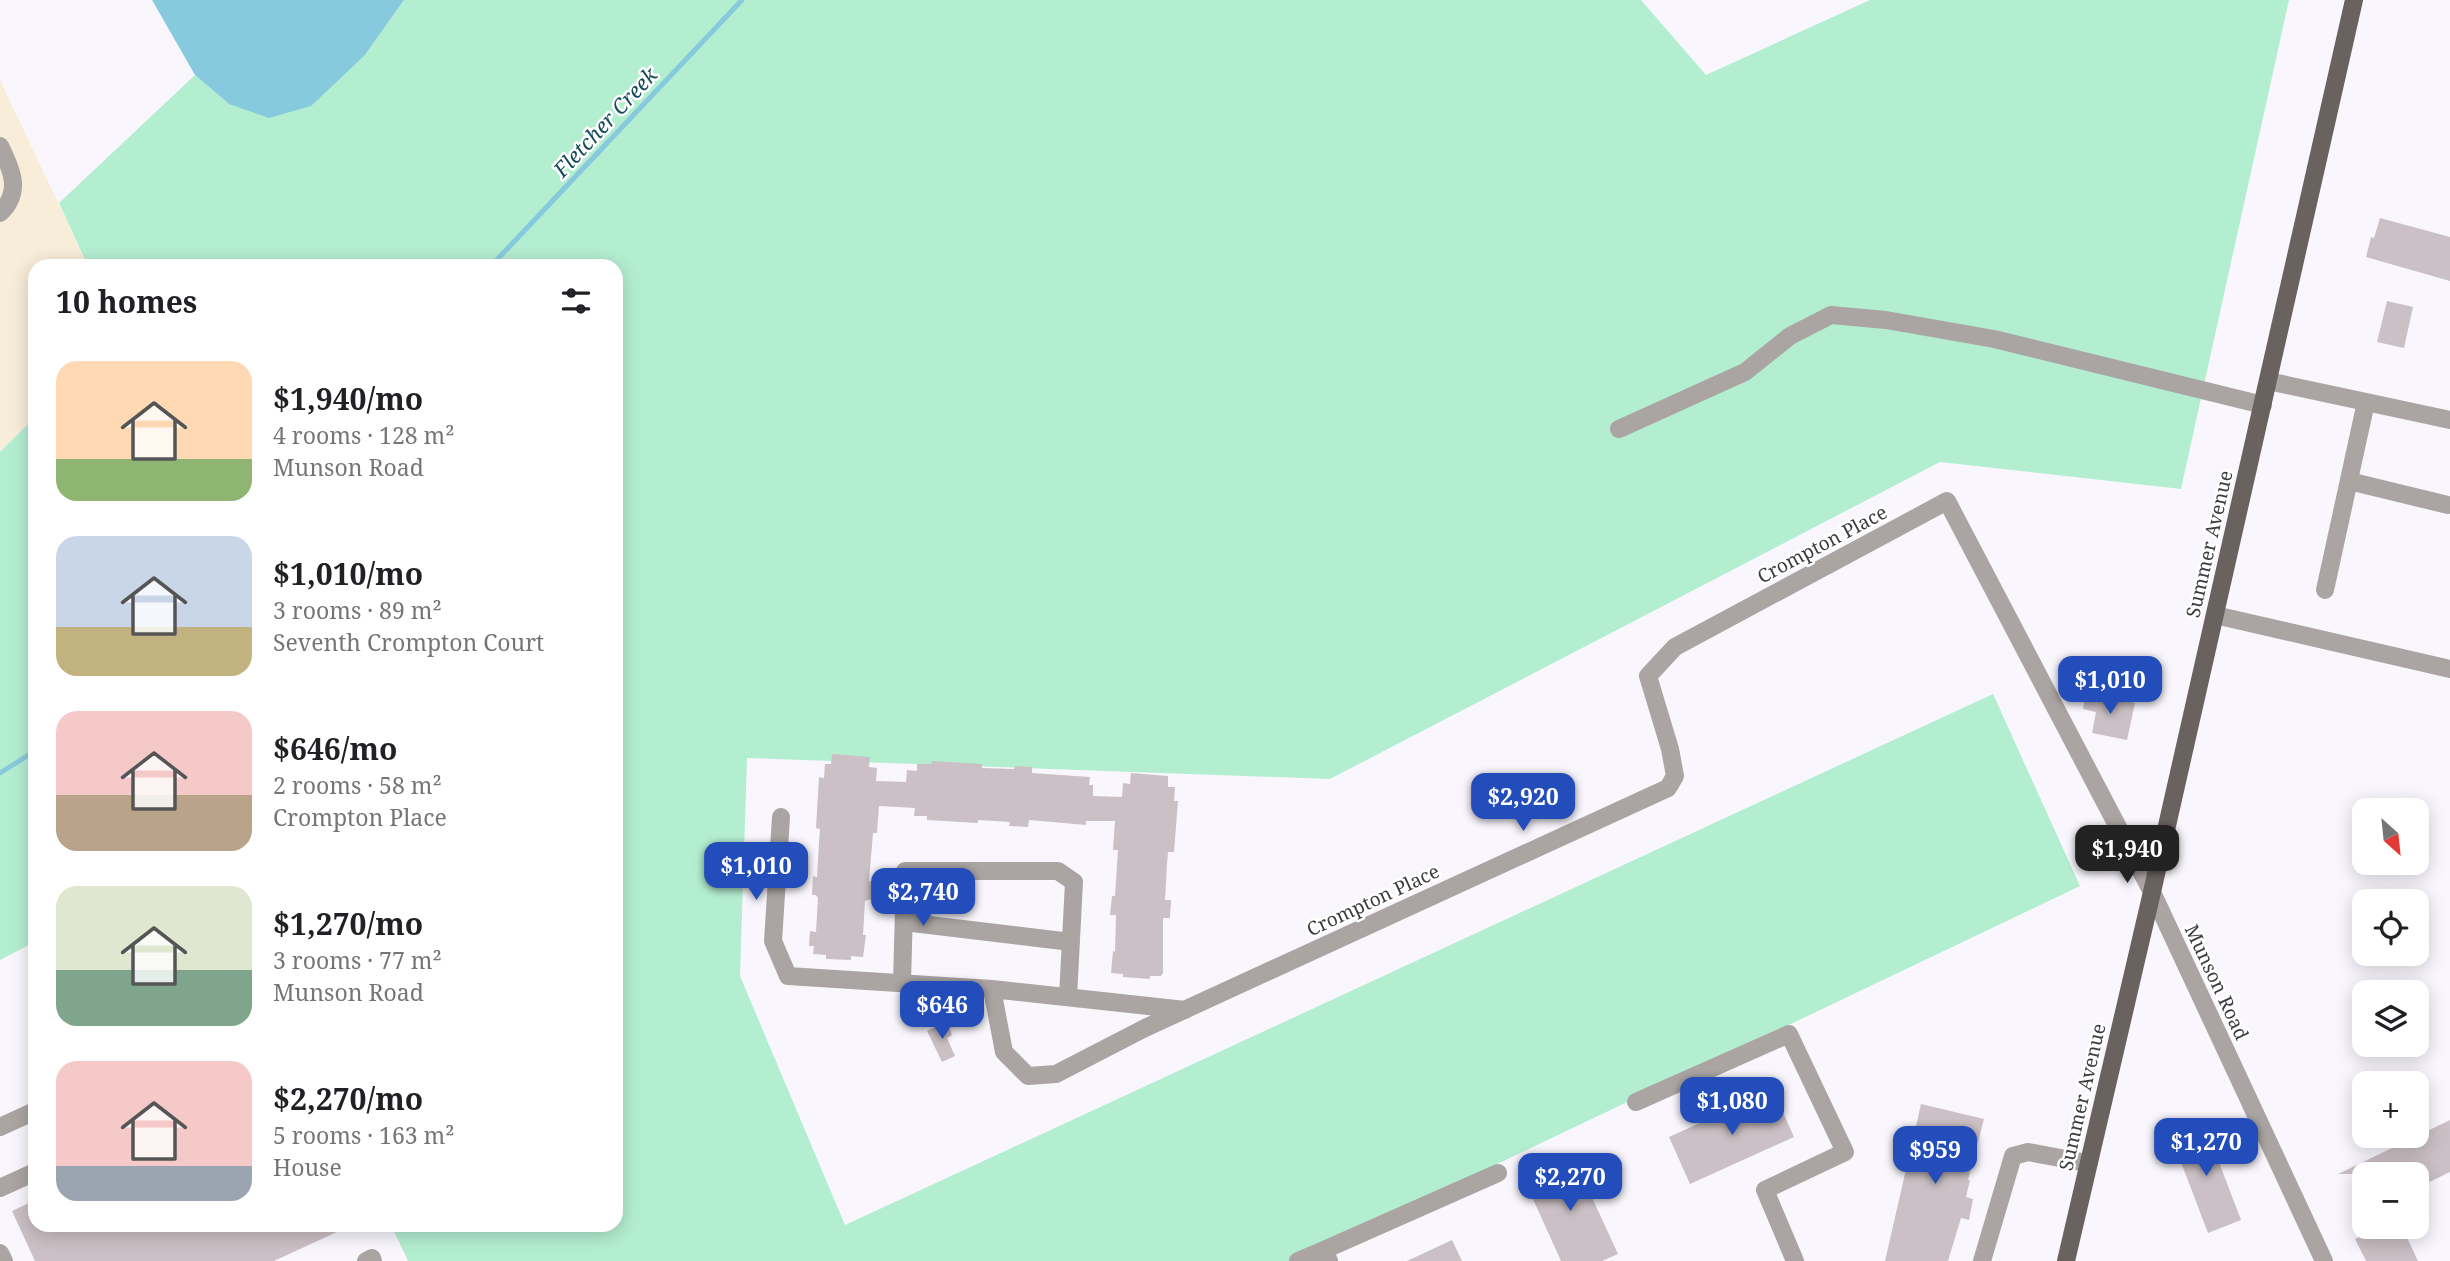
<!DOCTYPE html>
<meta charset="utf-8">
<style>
body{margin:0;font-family:"Noto Serif",serif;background:#f2f2f2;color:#202124;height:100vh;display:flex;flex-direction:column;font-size:26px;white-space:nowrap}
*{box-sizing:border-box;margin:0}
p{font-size:23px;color:#757577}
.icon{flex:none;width:38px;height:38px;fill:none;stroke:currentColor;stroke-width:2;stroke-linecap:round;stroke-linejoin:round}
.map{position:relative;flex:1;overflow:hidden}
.sheet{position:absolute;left:28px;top:259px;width:595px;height:973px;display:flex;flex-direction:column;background:#fff;border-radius:21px;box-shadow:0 4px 18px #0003}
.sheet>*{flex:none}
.needle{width:46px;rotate:153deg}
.controls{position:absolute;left:2352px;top:798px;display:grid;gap:14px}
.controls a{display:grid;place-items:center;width:77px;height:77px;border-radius:14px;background:#fff;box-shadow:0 4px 18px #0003;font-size:35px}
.price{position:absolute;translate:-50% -60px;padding:0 16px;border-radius:14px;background:#224dbb;color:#fff;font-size:23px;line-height:46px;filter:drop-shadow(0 2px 4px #0008)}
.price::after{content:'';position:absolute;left:50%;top:42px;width:21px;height:16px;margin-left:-10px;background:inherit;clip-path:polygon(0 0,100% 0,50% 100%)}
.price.current{background:#222;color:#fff}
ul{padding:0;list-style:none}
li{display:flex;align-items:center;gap:21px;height:175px;padding:0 28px}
li span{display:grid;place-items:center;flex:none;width:196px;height:140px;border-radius:21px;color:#555}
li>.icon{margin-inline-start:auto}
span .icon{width:84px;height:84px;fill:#fffc;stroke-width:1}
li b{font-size:30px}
h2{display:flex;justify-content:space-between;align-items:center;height:84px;padding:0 28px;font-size:30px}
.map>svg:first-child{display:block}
.commercial{fill:#f8edd8}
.green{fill:#b4eed1}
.water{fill:#88cadd}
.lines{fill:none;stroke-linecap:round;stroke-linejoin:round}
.stream{stroke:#88cadd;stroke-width:5}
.building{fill:#cbc0c5}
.minor{stroke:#aaa5a3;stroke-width:18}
.major{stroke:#6a625e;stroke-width:18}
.labels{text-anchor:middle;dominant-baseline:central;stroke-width:5;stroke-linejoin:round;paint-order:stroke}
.street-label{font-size:19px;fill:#3c3b3f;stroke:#fff}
.water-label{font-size:21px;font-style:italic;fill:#134c5a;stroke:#fff}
</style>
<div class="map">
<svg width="2450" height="1261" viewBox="0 0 2450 1261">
<rect width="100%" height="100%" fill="#f9f7fd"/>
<path class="commercial" d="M 0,80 L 88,266 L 35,266 L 35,417 L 0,452 Z"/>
<path class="green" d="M 404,0 L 1641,0 L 1706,75 L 1870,0 L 2289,0 L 2181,489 L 1940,462 L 1330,779 L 747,758 L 740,976 L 845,1225 L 1993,694 L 2080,886 L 1294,1261 L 408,1261 L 391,1225 L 616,1225 L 616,266 L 88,266 L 59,203 L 195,75 L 229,104 L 365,55 Z
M 35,417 L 35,942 L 0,960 L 0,452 Z"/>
<path class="water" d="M 152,0 L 404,0 L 365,55 L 311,106 L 269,118 L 229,104 L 195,75 Z"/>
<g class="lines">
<path class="stream" d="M 491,266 L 742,0
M 0,773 L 35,751"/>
</g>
<path class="building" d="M 2380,218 L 2450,237 L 2450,281 L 2366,257 L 2371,237 L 2374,238 Z
M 2387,301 L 2413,307 L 2404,348 L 2377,342 Z
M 2086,693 L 2135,703 L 2127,740 L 2092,733 L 2096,712 L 2083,709 Z
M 832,754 L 870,757 L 869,767 L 877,768 L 876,781 L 906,782 L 907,770 L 917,771 L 917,764 L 931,764 L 932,761 L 982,764 L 982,768 L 1014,769 L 1015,766 L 1032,767 L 1032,773 L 1090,777 L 1089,785 L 1093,785 L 1093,796 L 1122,797 L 1123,783 L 1130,784 L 1131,773 L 1168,776 L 1168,787 L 1175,787 L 1174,801 L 1178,801 L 1174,852 L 1168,852 L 1167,864 L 1165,900 L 1171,900 L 1170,918 L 1163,918 L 1163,973 L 1161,976 L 1150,976 L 1150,979 L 1123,977 L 1123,974 L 1111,973 L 1113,951 L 1115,952 L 1116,915 L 1110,915 L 1112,896 L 1115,896 L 1118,850 L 1113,850 L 1115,821 L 1086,821 L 1086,825 L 1029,820 L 1028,827 L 1009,826 L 1010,822 L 978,820 L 978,823 L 927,820 L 927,816 L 914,816 L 915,808 L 879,806 L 877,833 L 873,833 L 869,881 L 873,882 L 872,899 L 865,901 L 863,935 L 866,935 L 863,957 L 851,956 L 851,960 L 826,959 L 826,955 L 813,954 L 814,946 L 809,946 L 810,931 L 816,932 L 818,898 L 816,895 L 812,895 L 813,876 L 817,877 L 819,842 L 820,829 L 816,828 L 819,777 L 824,778 L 825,764 L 831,764 Z
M 946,1022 L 952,1035 L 947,1038 L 955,1056 L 942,1062 L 927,1031 Z
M 1773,1090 L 1794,1137 L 1690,1184 L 1669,1137 Z
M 1921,1104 L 1984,1119 L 1968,1180 L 1970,1180 L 1966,1197 L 1973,1199 L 1969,1220 L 1961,1218 L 1948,1261 L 1885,1261 Z
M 2450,1120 L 2450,1172 L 2417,1188 L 2417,1174 L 2338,1174 Z
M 2204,1123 L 2241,1220 L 2208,1233 L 2171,1136 Z
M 1572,1154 L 1618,1254 L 1602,1261 L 1561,1261 L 1523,1177 Z
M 35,1200 L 35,1225 L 352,1225 L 274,1261 L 35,1261 L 12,1211 Z
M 2381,1227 L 2402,1227 L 2418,1261 L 2366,1261 L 2355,1239 Z
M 1452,1240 L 1462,1261 L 1407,1261 Z"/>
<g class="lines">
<path class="minor" d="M 0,146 C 12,170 22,192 0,213
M 2268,381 L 2450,420
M 1619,429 L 1745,372 L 1790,336 L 1831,315 L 1886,320 L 1994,339 L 2263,405
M 2349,481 L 2448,505
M 2325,590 L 2366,402
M 2215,615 L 2450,669
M 781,817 L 773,941 L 788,976 L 992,989 L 1185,1010
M 904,922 L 1071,942
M 902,983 L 905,871 L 1058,871 L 1074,882 L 1068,997
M 992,989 L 1004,1052 L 1028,1076 L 1056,1074 L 1145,1028 L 1668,788 L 1675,776 L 1670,749 L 1648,676 L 1675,647 L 1947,501 L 2152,892 L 2324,1261
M 1636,1102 L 1789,1034 L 1845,1152 L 1765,1190 L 1795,1261
M 0,1127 L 35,1111
M 0,1188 L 35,1172
M 0,1253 L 4,1261
M 366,1261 L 372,1258 L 373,1261
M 1298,1261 L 1324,1250
M 1329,1261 L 1324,1250 L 1498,1173
M 1982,1261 L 2013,1156 L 2028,1152 L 2087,1163"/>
<path class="major" d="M 2066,1261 L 2152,892 L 2354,0"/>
</g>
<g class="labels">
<g class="street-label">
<text transform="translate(1822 544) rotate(-28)">Crompton Place</text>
<text transform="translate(2209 544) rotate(-77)">Summer Avenue</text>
<text transform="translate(1373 900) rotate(-25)">Crompton Place</text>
<text transform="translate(2217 982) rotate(65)">Munson Road</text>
<text transform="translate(2082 1097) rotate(-77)">Summer Avenue</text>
</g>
<g class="water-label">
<text transform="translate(605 122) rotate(-47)">Fletcher Creek</text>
</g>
</g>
</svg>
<div class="controls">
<a><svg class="needle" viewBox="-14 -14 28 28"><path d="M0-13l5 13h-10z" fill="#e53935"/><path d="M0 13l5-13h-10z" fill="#757577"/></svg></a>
<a><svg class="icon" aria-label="locate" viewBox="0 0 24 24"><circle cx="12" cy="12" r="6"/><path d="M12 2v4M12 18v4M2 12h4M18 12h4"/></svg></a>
<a><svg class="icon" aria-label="layers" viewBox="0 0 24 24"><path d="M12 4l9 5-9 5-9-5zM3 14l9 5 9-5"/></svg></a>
<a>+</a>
<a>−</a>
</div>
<b class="price" style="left:2110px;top:716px">$1,010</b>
<b class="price" style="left:1523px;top:833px">$2,920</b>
<b class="price current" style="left:2127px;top:885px">$1,940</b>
<b class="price" style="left:756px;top:902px">$1,010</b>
<b class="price" style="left:923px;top:928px">$2,740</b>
<b class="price" style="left:942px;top:1041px">$646</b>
<b class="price" style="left:1732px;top:1137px">$1,080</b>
<b class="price" style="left:2206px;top:1178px">$1,270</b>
<b class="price" style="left:1935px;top:1186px">$959</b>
<b class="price" style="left:1570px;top:1213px">$2,270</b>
<section class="sheet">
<h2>10 homes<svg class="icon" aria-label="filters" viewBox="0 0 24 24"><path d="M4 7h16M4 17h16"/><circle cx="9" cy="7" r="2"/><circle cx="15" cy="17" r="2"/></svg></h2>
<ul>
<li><span style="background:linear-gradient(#ffd9b3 70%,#8fb573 0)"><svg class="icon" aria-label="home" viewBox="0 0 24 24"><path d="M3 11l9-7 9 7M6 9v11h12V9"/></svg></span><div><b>$1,940/mo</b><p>4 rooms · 128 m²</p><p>Munson Road</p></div></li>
<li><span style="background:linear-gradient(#c9d6e8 65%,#c2b280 0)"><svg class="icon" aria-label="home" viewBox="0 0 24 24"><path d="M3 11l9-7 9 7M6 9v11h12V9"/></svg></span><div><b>$1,010/mo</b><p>3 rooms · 89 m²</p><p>Seventh Crompton Court</p></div></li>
<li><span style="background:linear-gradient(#f6c9c9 60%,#b9a48a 0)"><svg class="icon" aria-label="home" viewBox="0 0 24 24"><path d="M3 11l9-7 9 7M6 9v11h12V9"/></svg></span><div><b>$646/mo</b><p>2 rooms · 58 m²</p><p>Crompton Place</p></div></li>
<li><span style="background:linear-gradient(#dfe7d0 60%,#7fa58c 0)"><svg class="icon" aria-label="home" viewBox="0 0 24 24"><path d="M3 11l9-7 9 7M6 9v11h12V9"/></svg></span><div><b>$1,270/mo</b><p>3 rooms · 77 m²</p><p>Munson Road</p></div></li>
<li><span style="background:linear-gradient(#f6c9c9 75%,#9aa5b1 0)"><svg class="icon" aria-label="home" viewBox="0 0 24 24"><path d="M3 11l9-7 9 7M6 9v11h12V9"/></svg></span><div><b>$2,270/mo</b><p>5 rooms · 163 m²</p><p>House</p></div></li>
</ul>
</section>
</div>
